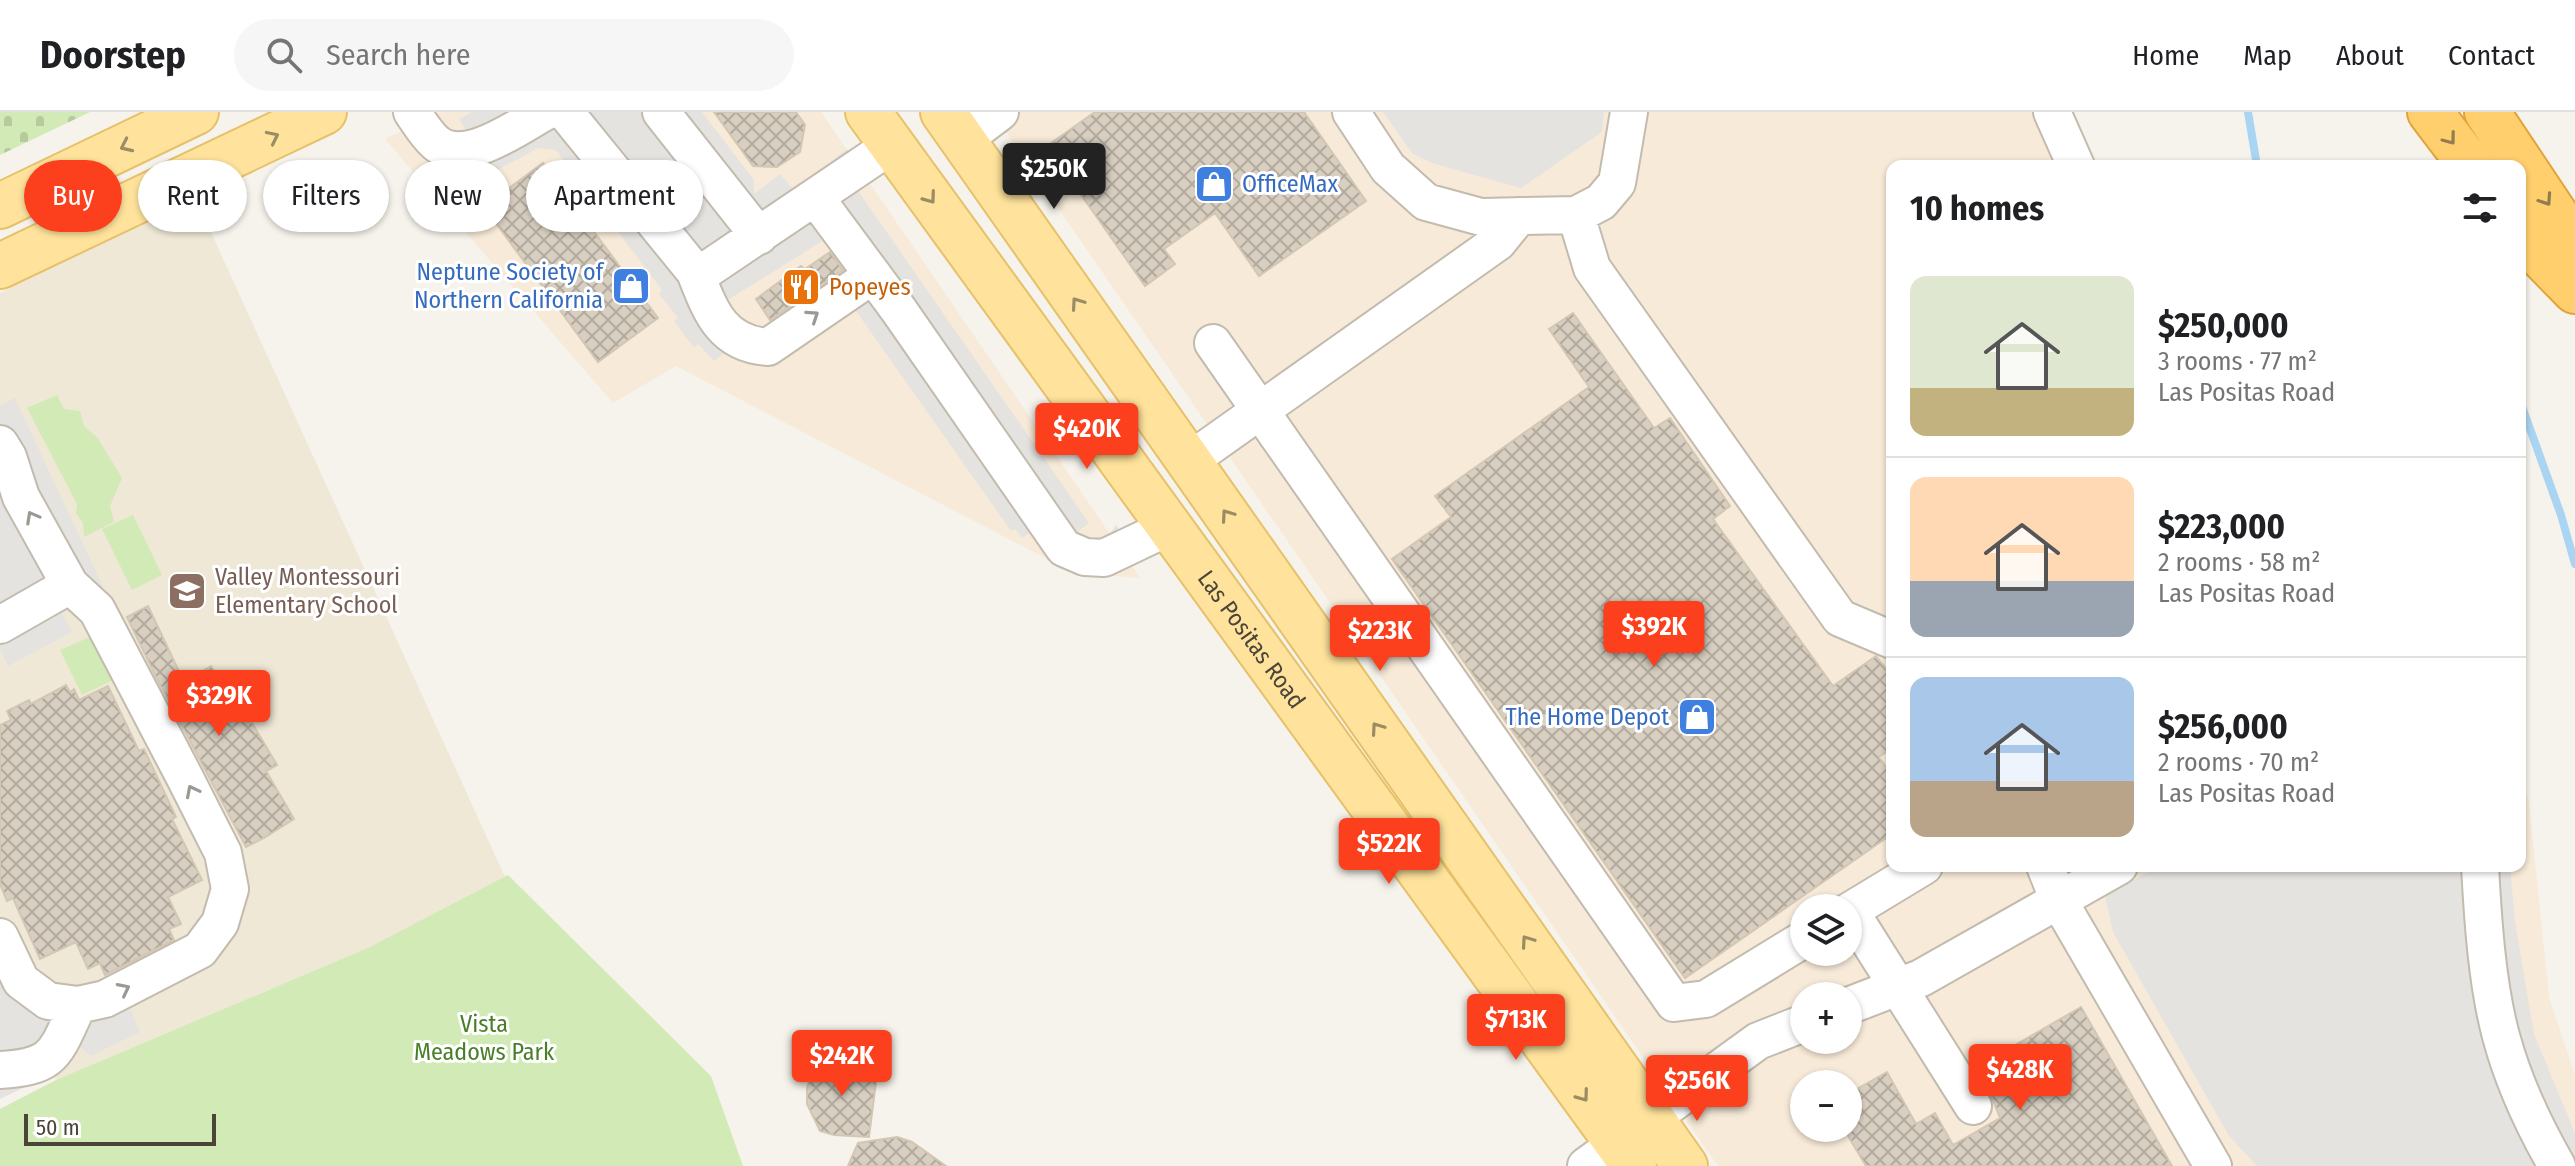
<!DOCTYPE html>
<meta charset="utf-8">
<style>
body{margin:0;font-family:"Fira Sans Condensed",sans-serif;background:#f6f6f6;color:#202124;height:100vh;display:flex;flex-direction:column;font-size:30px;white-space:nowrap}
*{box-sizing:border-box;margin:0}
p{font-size:26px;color:#757577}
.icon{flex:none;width:44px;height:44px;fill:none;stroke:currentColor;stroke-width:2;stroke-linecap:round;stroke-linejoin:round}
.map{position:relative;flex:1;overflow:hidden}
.side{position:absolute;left:1886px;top:48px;width:640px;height:712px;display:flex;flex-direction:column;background:#fff;border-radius:16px;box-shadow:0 2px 6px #0004}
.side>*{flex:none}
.hud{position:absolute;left:24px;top:48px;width:760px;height:72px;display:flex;gap:16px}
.controls{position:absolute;left:1790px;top:782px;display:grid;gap:16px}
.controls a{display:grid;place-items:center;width:72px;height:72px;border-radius:50%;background:#fff;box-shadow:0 2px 6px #0004;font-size:40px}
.scale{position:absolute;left:24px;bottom:20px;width:192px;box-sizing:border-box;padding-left:8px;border:4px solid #4b4439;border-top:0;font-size:22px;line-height:28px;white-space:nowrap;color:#4b4439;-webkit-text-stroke:6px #fff;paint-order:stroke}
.price{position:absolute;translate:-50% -68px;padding:0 18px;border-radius:8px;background:#fc3f1d;color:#fff;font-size:26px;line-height:52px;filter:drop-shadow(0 2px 4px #0008)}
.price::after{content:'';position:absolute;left:50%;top:48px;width:24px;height:18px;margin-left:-12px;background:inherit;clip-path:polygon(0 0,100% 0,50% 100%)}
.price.on{background:#222;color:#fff}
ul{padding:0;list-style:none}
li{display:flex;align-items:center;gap:24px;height:200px;padding:0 24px}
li+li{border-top:2px solid #e0e0e0}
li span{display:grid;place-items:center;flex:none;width:224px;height:160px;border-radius:16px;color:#555}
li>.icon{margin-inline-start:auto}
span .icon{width:96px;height:96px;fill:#fffc;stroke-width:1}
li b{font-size:34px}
h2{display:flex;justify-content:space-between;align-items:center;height:96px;padding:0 24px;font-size:34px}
.chip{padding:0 28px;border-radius:36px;background:#fff;box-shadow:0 2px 6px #0004;font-size:28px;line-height:72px}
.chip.on{background:#fc3f1d;color:#fff}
header{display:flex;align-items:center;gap:48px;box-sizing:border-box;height:112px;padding:0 40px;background:#fff;border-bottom:2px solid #e0e0e0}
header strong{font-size:38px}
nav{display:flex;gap:44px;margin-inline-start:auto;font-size:28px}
.search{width:560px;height:72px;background:#f6f6f6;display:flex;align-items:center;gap:20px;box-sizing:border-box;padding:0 28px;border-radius:44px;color:#757577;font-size:30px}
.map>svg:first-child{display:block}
.commercial{fill:#f7ead8;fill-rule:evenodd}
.education{fill:#efe8d6}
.cemetery{fill:url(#cemetery-stones)}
.park{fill:#d2eab5}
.parking{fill:#e5e3e0}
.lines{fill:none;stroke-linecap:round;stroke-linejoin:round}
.stream{stroke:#a9d4f2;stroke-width:8}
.building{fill:url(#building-cross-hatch);stroke:#d3c7b4;stroke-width:2}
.minor-casing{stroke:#c2bbae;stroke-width:40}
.major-casing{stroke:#e6c16a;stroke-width:48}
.highway-casing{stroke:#e0a43c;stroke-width:48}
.minor{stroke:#fff;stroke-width:36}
.major{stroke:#ffe39c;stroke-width:44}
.highway{stroke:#ffcf6e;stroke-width:44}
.oneway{stroke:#9c8c66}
.oneway2{stroke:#937c4e}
.oneway3{stroke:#9c9892}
.labels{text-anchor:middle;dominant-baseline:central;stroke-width:6;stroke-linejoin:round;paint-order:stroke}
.shop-label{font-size:24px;fill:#366cbe;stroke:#fff;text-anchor:end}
.food-label{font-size:24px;fill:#c56008;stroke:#fff;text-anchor:start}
.education-label{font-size:24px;fill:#785e54;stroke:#fff;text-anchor:start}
.street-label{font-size:24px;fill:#4b4439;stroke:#fff}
.park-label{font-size:24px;fill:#4a7f2a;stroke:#fff}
</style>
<header>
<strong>Doorstep</strong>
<div class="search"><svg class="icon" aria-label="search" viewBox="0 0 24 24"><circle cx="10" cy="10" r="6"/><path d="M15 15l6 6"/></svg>Search here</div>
<nav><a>Home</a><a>Map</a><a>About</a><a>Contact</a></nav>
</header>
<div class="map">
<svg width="2575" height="1054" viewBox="0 0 2575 1054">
<defs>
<pattern id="cemetery-stones" width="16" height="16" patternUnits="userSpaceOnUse" patternTransform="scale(2)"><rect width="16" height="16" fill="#d2eab5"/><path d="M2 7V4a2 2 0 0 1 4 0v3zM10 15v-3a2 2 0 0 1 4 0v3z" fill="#b6ca9c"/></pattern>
<pattern id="building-cross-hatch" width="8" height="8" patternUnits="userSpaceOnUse" patternTransform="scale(2)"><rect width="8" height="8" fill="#d8cfc1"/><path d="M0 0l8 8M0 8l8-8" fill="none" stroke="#b1aa9e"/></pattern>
</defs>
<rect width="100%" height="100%" fill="#f6f3ec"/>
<path class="commercial" d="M 440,0 L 821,0 L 1140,466 L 1074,461 L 676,254 L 613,291 L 385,27 Z
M 992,0 L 2073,0 L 2097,54 L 1892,54 L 1892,754 L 2520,754 L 2520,659 L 2529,691 L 2549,885 L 2575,963 L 2575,1054 L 1718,1054 ZM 1804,796 L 1848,796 L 1848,840 L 1804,840 ZM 1804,884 L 1848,884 L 1848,928 L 1804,928 ZM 1804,972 L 1848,972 L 1848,1016 L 1804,1016 Z"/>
<path class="education" d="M 194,83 L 510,776 L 56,968 L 0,854 L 0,181 Z"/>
<path class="cemetery" d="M 0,0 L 90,0 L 0,43 Z"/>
<path class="park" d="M 57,283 L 64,297 L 80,299 L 84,314 L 97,325 L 122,366 L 110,394 L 114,410 L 84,425 L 83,411 L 76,401 L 77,392 L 27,296 Z
M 133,403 L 162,463 L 132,478 L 102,417 Z
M 92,524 L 113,568 L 82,583 L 60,538 Z
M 508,763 L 711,964 L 743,1054 L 0,1054 L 0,997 L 56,968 L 370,835 Z"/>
<path class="parking" d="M 417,0 L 436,0 L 444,18 L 460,24 L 468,21 L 459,7 L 472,0 L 702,0 L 754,68 L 754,82 L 780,62 L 794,78 L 847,37 L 867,67 L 854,73 L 1089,411 L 1077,420 L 1080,423 L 1091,426 L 1103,424 L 1112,419 L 1116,413 L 1141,449 L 1123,457 L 1085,456 L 1035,417 L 1022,426 L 1015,417 L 1011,419 L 856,199 L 854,161 L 829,125 L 723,191 L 741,217 L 722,243 L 714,249 L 698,232 L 694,236 L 674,209 L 678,206 L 659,182 L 662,178 L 556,38 L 538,36 L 454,82 L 413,32 L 403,15 L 396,11 Z
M 1383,0 L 1604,0 L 1602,20 L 1521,76 L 1435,52 L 1413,42 Z
M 15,286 L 105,479 L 62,502 L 72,520 L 8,554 L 0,537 L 0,294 Z
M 2158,754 L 2510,754 L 2515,810 L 2534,922 L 2575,1021 L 2575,1054 L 2257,1054 L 2229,1024 L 2113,820 L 2105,784 Z
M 0,858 L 128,891 L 140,920 L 91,944 L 77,933 L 46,965 L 0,987 Z"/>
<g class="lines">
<path class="stream" d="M 2248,0 L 2257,54
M 2520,289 L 2561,403 L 2575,452"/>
</g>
<path class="building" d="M 714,0 L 796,0 L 805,13 L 800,40 L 777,55 L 753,54 Z
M 1095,0 L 1304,0 L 1366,89 L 1259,164 L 1215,101 L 1164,137 L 1175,152 L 1145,174 L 1047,34 Z
M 543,51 L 658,206 L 598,250 L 484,95 Z
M 830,140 L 843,158 L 770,208 L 756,187 L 801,154 L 805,157 Z
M 1573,201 L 1654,316 L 1670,306 L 1730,394 L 1713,407 L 1833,574 L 1876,544 L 1892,564 L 1892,636 L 1879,645 L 1892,664 L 1892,722 L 1685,866 L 1392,447 L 1451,405 L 1435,384 L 1589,275 L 1549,217 Z
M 148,494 L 184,570 L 211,554 L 240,602 L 245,599 L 277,653 L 266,659 L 294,707 L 264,726 L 246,735 L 156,565 L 127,505 Z
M 66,573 L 70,580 L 74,577 L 79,588 L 108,574 L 139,639 L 144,637 L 176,705 L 172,707 L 202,768 L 168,785 L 181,812 L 169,817 L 174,828 L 105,863 L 100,851 L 88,857 L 76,830 L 40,847 L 13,786 L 7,789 L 0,772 L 0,613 L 11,608 L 7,599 L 29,588 L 31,592 Z
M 2081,895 L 2172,1054 L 1866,1054 L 1848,1024 L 1848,982 L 1887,960 L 1916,1012 L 1935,1001 L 1953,1033 L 2000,1006 L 1991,983 L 1974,957 Z
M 848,945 L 865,955 L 876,970 L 869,1025 L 834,1023 L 820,1019 L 807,992 L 807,976 L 813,959 L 828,950 Z
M 897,1025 L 912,1030 L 946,1054 L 848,1054 L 858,1031 Z"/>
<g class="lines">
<defs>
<path id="minor" d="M 412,0 C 419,10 426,22 435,30 C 463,56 519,14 545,0
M 565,0 L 695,160 L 702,161 L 892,33
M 661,0 L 759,124
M 1351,0 L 1388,56 L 1426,90 L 1481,105 L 1576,103
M 1629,0 L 1617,71 L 1601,90 L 1576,103 L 1592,156 L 1840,506 L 1892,528
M 2052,0 L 2076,54
M 963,28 L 1000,0
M 815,85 L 898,197 L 1064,436 L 1085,445 L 1104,446 L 1169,415
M 695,160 C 710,198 721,232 768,235 L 873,163
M 1213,231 L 1674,891 L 1706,887 L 1804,827
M 0,332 L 8,345 L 21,385 L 70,473 L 97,498 L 184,664 L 223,741 L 230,777 L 220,811 L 200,838 L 105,887 L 78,893 L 48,889 L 21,869 L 0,825
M 1189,349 L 1498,130 L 1519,104
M 0,513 L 70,473
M 2045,754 L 2059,789 L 2213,1054
M 2480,754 C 2483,809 2487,872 2501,924 C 2513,969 2534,1014 2557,1054
M 1850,799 L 1973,994
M 1848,800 L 1924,754
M 1848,894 L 1921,866 L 2119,754
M 0,958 C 57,955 55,940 78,893
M 1586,1054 L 1758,929 L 1804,911"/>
<g id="major">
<path id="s1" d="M 868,0 L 1634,1054"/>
<path d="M 943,0 L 1685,1054"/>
<path d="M 0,94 L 196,0"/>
<path d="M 0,154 L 324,0"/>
</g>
<path id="highway" d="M 2430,0 L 2471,54
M 2487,0 L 2575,132
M 2520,119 L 2533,136 L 2575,179"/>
</defs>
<use href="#minor" class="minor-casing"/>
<use href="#major" class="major-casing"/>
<use href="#highway" class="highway-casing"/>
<use href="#minor" class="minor"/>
<use href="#major" class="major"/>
<use href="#highway" class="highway"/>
</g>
<defs><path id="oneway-chevron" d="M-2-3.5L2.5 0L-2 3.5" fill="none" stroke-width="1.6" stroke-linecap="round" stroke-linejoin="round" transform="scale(2)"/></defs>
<g class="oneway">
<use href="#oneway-chevron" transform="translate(273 25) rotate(-26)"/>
<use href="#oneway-chevron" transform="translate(126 34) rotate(155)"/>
<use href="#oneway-chevron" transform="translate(930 86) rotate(54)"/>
<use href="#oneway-chevron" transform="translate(1077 191) rotate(-125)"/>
<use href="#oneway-chevron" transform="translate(1227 403) rotate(-125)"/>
<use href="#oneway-chevron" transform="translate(1377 616) rotate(-125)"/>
<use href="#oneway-chevron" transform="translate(1527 829) rotate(-125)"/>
<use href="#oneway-chevron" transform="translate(1583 984) rotate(54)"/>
</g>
<g class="oneway2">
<use href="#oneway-chevron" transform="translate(2450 27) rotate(53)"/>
<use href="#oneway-chevron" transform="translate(2546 88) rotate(56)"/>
</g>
<g class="oneway3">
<use href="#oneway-chevron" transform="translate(813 204) rotate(-34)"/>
<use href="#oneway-chevron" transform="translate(32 405) rotate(-119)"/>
<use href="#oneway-chevron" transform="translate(192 679) rotate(-117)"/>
<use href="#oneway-chevron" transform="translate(124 877) rotate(-27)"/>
</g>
<defs>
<symbol id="shop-square" viewBox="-11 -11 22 22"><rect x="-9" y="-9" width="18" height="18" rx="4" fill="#3f7fe0" stroke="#fff"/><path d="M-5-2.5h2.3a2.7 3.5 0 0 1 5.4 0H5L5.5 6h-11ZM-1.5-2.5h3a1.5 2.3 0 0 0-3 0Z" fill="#fff"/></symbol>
<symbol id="restaurant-square" viewBox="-11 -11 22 22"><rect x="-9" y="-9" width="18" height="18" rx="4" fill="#e8710a" stroke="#fff"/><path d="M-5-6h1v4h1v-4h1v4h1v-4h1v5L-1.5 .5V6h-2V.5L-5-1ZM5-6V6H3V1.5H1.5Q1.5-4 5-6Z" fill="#fff"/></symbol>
<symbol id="school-square" viewBox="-11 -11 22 22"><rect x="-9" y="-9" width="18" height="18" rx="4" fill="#8d6e63" stroke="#fff"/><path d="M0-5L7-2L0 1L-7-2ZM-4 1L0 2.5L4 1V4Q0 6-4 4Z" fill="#fff"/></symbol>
</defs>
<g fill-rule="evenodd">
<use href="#shop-square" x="1192" y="50" width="44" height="44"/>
<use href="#shop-square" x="609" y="152" width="44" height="44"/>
<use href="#restaurant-square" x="779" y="153" width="44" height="44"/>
<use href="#school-square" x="165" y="457" width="44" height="44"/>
<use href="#shop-square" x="1675" y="583" width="44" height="44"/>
</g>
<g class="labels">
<g class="shop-label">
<text x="1242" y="72" text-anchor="start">OfficeMax</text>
<text x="603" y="160">Neptune Society of<tspan x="603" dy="28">Northern California</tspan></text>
<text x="1669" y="605">The Home Depot</text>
</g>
<g class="food-label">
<text x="829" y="175">Popeyes</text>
</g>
<g class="education-label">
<text x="215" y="465">Valley Montessouri<tspan x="215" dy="28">Elementary School</tspan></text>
</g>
<g class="street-label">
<text stroke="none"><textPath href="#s1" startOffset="652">Las Positas Road</textPath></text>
</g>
<g class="park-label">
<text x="484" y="912">Vista<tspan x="484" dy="28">Meadows Park</tspan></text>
</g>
</g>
</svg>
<div class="controls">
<a><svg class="icon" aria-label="layers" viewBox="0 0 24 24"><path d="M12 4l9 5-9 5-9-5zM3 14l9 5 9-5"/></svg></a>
<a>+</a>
<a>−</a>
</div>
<div class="scale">50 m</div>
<b class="price on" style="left:1054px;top:99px">$250K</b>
<b class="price" style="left:1087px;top:359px">$420K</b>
<b class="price" style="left:1654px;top:557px">$392K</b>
<b class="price" style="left:1380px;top:561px">$223K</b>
<b class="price" style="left:219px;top:626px">$329K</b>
<b class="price" style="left:1389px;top:774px">$522K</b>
<b class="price" style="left:1516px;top:950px">$713K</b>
<b class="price" style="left:842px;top:986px">$242K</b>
<b class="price" style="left:2020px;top:1000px">$428K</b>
<b class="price" style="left:1697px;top:1011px">$256K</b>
<div class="hud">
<a class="chip on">Buy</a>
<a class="chip">Rent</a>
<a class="chip">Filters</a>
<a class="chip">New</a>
<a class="chip">Apartment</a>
</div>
<section class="side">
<h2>10 homes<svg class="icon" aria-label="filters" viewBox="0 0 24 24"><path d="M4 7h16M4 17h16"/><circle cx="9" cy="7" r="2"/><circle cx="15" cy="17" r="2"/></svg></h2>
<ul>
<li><span style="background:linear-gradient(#dfe7d0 70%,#c2b280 0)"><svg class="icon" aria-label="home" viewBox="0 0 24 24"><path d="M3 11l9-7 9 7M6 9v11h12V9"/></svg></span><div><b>$250,000</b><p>3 rooms · 77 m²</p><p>Las Positas Road</p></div></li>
<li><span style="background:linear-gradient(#ffd9b3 65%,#9aa5b1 0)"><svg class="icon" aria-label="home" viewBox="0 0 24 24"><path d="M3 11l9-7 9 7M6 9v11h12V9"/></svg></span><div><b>$223,000</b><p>2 rooms · 58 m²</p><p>Las Positas Road</p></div></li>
<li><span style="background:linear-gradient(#a9c7e8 65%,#b9a48a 0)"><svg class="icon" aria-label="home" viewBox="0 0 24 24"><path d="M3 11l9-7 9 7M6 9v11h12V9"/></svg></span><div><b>$256,000</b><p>2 rooms · 70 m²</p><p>Las Positas Road</p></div></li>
</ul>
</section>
</div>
